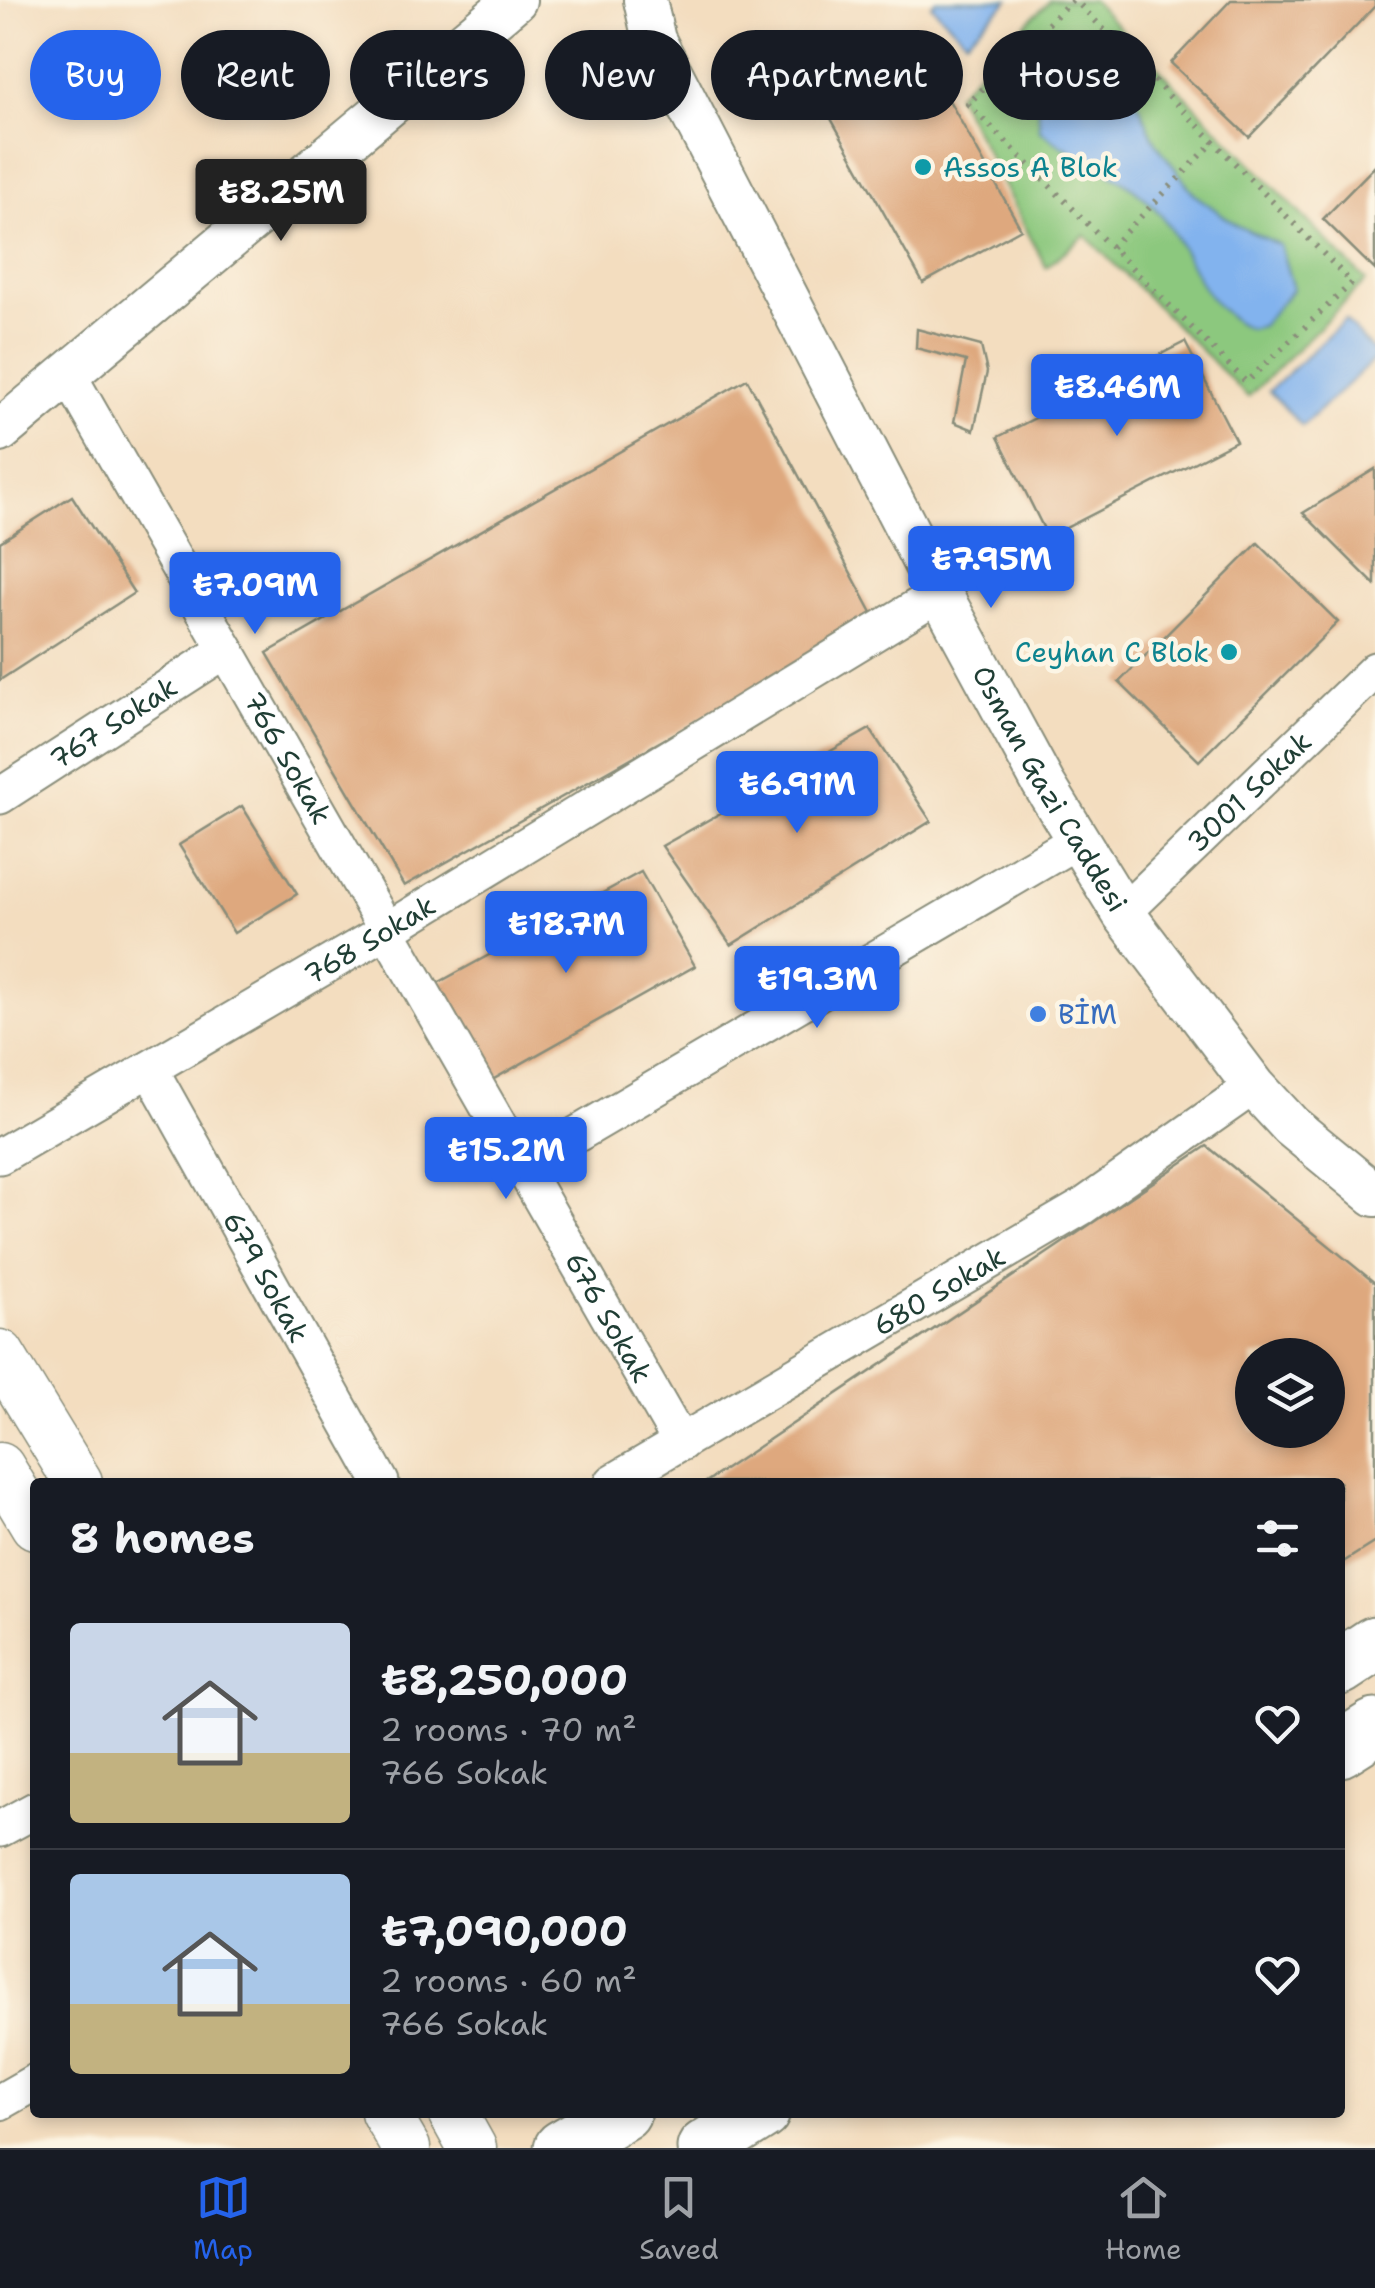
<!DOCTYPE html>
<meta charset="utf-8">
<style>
body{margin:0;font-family:"Shantell Sans",sans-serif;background:#20242c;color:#f1f3f6;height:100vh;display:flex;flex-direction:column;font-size:38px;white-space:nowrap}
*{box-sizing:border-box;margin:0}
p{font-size:32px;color:#9ea1a6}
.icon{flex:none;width:55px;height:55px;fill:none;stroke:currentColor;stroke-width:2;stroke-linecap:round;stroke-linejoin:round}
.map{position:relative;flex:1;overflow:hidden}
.sheet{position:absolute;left:30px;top:1478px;width:1315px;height:640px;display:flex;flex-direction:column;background:#171b24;border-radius:10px;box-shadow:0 5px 15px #0003}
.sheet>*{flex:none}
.guide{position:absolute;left:30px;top:30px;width:1315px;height:90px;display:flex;gap:20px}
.buttons{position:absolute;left:1235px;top:1338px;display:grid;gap:20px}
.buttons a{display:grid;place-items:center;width:110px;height:110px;border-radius:50%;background:#171b24;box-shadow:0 5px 15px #0003;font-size:50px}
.price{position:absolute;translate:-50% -85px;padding:0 22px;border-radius:10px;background:#2563eb;color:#fff;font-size:32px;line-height:65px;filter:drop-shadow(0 2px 5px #0008)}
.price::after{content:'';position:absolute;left:50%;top:60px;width:30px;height:22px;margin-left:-15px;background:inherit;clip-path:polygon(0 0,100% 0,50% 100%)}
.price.current{background:#222;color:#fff}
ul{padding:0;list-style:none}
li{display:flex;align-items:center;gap:30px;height:250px;padding:0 40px}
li+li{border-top:2px solid #363941}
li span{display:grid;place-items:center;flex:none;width:280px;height:200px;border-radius:10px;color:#555}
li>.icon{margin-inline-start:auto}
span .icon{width:120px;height:120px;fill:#fffc;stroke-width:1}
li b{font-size:42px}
h2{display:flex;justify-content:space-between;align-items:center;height:120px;padding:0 40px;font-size:42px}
.tag{padding:0 35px;border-radius:45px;background:#171b24;box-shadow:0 5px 15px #0003;font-size:35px;line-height:90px}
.tag.current{background:#2563eb;color:#fff}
.tabs{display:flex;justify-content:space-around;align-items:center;height:140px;border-top:2px solid #363941;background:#171b24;font-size:28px;color:#9ea1a6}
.tabs a{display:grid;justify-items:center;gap:5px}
.tabs .current{color:#2563eb}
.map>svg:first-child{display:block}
.green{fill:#8cc87e;stroke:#568259;stroke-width:2.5}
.water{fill:#82b3ee;stroke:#507891;stroke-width:2.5}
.building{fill:#dea87e;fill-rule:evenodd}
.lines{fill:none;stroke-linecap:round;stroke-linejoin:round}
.minor-casing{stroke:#898d7a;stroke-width:39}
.tertiary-casing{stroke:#898d7a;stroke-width:46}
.secondary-casing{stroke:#898d7a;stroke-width:51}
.primary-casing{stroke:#898d7a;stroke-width:59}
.path{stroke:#898d7a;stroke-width:6;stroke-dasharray:2.5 8;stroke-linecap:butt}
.minor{stroke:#fff;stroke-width:35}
.tertiary{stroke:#fff;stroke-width:42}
.secondary{stroke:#fff;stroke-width:48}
.primary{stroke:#fff;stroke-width:55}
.culture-dot{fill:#0f9aa8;stroke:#fcf5e5;stroke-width:4}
.shop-dot{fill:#3f7fe0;stroke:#fcf5e5;stroke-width:4}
.labels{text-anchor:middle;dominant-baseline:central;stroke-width:9;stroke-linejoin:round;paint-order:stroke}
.culture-label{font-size:28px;fill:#0d838f;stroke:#fcf5e5;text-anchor:start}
.street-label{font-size:28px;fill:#1f3d34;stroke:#fcf5e5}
.shop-label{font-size:28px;fill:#366cbe;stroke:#fcf5e5;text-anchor:start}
</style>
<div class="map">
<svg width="1375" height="2148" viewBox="0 0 1375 2148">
<rect width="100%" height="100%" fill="#fcf5e5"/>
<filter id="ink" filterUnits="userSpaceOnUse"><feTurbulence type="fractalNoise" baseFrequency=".01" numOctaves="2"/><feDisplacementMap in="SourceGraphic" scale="20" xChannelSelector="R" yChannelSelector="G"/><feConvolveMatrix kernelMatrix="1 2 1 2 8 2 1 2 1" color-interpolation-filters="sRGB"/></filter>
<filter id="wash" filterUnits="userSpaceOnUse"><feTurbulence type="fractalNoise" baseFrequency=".0048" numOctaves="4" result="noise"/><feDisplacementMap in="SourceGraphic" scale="40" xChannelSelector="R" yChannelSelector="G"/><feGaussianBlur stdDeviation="2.25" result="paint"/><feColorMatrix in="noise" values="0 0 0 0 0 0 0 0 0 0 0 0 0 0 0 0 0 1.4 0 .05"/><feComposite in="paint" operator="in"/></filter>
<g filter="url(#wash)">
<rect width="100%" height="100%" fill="#f3ddbf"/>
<path class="green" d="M 1050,0 L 1092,0 L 1366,281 L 1248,397 L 1085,235 L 1046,267 L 956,94 Z"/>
<path class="water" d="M 936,0 L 1009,0 L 966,40 L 931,5 Z
M 1092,54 L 1103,58 L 1110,80 L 1139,105 L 1156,143 L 1195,195 L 1238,226 L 1280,245 L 1293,289 L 1261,326 L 1249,329 C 1197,303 1194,257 1160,214 C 1128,174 1079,162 1040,130 L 1037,99 L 1071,80 Z
M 1345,320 L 1375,353 L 1375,359 L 1302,426 L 1269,391 Z"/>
<g id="blocks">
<path class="building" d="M 1231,0 L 1375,0 L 1375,6 L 1249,137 L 1171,63 Z
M 922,52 L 1021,229 L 923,283 L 824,106 Z
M 1375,166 L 1375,270 L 1323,219 Z
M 917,329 L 981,346 L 987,372 L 974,430 L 954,422 L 966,361 L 916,348 Z
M 1185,342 L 1236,441 L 1048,537 L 998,437 Z
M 747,379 L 876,620 L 404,886 L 267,653 Z
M 1375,469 L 1375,585 L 1303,513 Z
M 72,496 L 134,593 L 0,680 L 0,542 Z
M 1258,543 L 1338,622 L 1199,761 L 1119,682 Z
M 870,729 L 931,821 L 731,945 L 662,846 Z
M 242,806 L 297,894 L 234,933 L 179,845 Z
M 641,872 L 695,966 L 492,1080 L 436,984 Z
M 1207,1146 L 1375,1283 L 1375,1542 L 1340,1564 L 1340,1482 L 706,1482 ZM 1252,1355 L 1328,1355 L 1328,1430 L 1252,1430 Z"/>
</g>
</g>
<g filter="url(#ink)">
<use href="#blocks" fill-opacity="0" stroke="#898d7a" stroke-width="2.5"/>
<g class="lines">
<defs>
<g id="minor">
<path id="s1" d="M 69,376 L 681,1443"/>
<path id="s2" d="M 0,796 L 226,650"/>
<path id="s3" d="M 1123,913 L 1375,670"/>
<path id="s4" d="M 150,1069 L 381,1482"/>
<path id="s5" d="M 0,1156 L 387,930 L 940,593"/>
<path d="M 523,1166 L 1078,840"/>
<path id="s6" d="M 613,1482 L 1082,1207 L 1254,1086"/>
<path d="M 0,1829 L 35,1810"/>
<path d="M 0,2102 L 35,2082"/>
</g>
<g id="tertiary">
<path id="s7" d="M 645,0 L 654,40 L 940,593 L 1043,783 L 1123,913 L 1254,1086 L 1291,1126 L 1375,1195"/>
<path d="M 0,431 L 515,0"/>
</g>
<path id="secondary" d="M 0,1354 L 78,1482
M 0,1467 L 35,1525
M 385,2112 L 406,2148
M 452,2112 L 472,2148"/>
<path id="primary" d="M 1340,1667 L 1375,1644
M 1340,1749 L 1375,1727
M 562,2148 L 623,2112
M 705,2148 L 762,2112"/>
</defs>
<use href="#minor" class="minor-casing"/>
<use href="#tertiary" class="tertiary-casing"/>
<use href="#secondary" class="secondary-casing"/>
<use href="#primary" class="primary-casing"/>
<path class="path" d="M 1072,0 L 968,104 L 1246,382 L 1352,283 L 1075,0
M 1111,247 L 1214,142"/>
<use href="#minor" class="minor"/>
<use href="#tertiary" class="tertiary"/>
<use href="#secondary" class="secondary"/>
<use href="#primary" class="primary"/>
</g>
</g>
<g class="culture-dot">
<circle cx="923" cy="167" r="10"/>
<circle cx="1229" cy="652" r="10"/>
</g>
<circle class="shop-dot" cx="1038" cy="1014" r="10"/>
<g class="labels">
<g class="culture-label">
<text x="943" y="167">Assos A Blok</text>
<text x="1209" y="652" text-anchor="end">Ceyhan C Blok</text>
</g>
<g class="street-label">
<text stroke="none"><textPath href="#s2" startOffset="135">767 Sokak</textPath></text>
<text stroke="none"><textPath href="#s1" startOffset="440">766 Sokak</textPath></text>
<text stroke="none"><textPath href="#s7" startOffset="888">Osman Gazi Caddesi</textPath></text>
<text stroke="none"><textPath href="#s3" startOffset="175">3001 Sokak</textPath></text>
<text stroke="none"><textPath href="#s5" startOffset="428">768 Sokak</textPath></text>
<text stroke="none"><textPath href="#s4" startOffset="238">679 Sokak</textPath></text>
<text stroke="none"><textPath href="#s6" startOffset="378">680 Sokak</textPath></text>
<text stroke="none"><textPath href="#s1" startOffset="1085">676 Sokak</textPath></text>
</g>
<g class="shop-label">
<text x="1058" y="1014">BİM</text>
</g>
</g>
</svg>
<div class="buttons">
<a><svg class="icon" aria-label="layers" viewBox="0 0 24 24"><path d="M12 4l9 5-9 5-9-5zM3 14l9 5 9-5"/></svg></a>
</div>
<b class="price current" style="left:281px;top:244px">₺8.25M</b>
<b class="price" style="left:1117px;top:439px">₺8.46M</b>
<b class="price" style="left:991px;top:611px">₺7.95M</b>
<b class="price" style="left:255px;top:637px">₺7.09M</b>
<b class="price" style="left:797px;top:836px">₺6.91M</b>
<b class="price" style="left:566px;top:976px">₺18.7M</b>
<b class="price" style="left:817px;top:1031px">₺19.3M</b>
<b class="price" style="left:506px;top:1202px">₺15.2M</b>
<div class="guide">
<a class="tag current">Buy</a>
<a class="tag">Rent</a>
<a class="tag">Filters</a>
<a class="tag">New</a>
<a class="tag">Apartment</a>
<a class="tag">House</a>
</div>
<section class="sheet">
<h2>8 homes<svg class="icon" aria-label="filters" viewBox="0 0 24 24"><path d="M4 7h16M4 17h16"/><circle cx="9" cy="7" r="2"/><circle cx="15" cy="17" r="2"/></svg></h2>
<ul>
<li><span style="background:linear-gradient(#c9d6e8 65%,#c2b280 0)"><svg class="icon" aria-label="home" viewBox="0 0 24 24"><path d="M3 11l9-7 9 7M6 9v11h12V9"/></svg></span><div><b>₺8,250,000</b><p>2 rooms · 70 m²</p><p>766 Sokak</p></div><svg class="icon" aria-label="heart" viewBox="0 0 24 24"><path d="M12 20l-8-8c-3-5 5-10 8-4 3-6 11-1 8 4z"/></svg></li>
<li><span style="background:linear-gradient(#a9c7e8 65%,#c2b280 0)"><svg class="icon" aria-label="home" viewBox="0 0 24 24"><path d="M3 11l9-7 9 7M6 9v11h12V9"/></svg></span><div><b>₺7,090,000</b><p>2 rooms · 60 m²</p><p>766 Sokak</p></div><svg class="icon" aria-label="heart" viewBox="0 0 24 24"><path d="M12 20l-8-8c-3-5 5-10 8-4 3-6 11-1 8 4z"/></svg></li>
</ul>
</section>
</div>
<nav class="tabs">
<a class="current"><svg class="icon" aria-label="map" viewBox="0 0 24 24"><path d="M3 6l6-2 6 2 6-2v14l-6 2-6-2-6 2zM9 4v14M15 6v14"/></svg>Map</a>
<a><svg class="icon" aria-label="saved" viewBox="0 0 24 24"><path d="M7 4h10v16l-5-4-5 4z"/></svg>Saved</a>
<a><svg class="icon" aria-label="home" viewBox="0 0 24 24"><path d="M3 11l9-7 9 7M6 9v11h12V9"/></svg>Home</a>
</nav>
